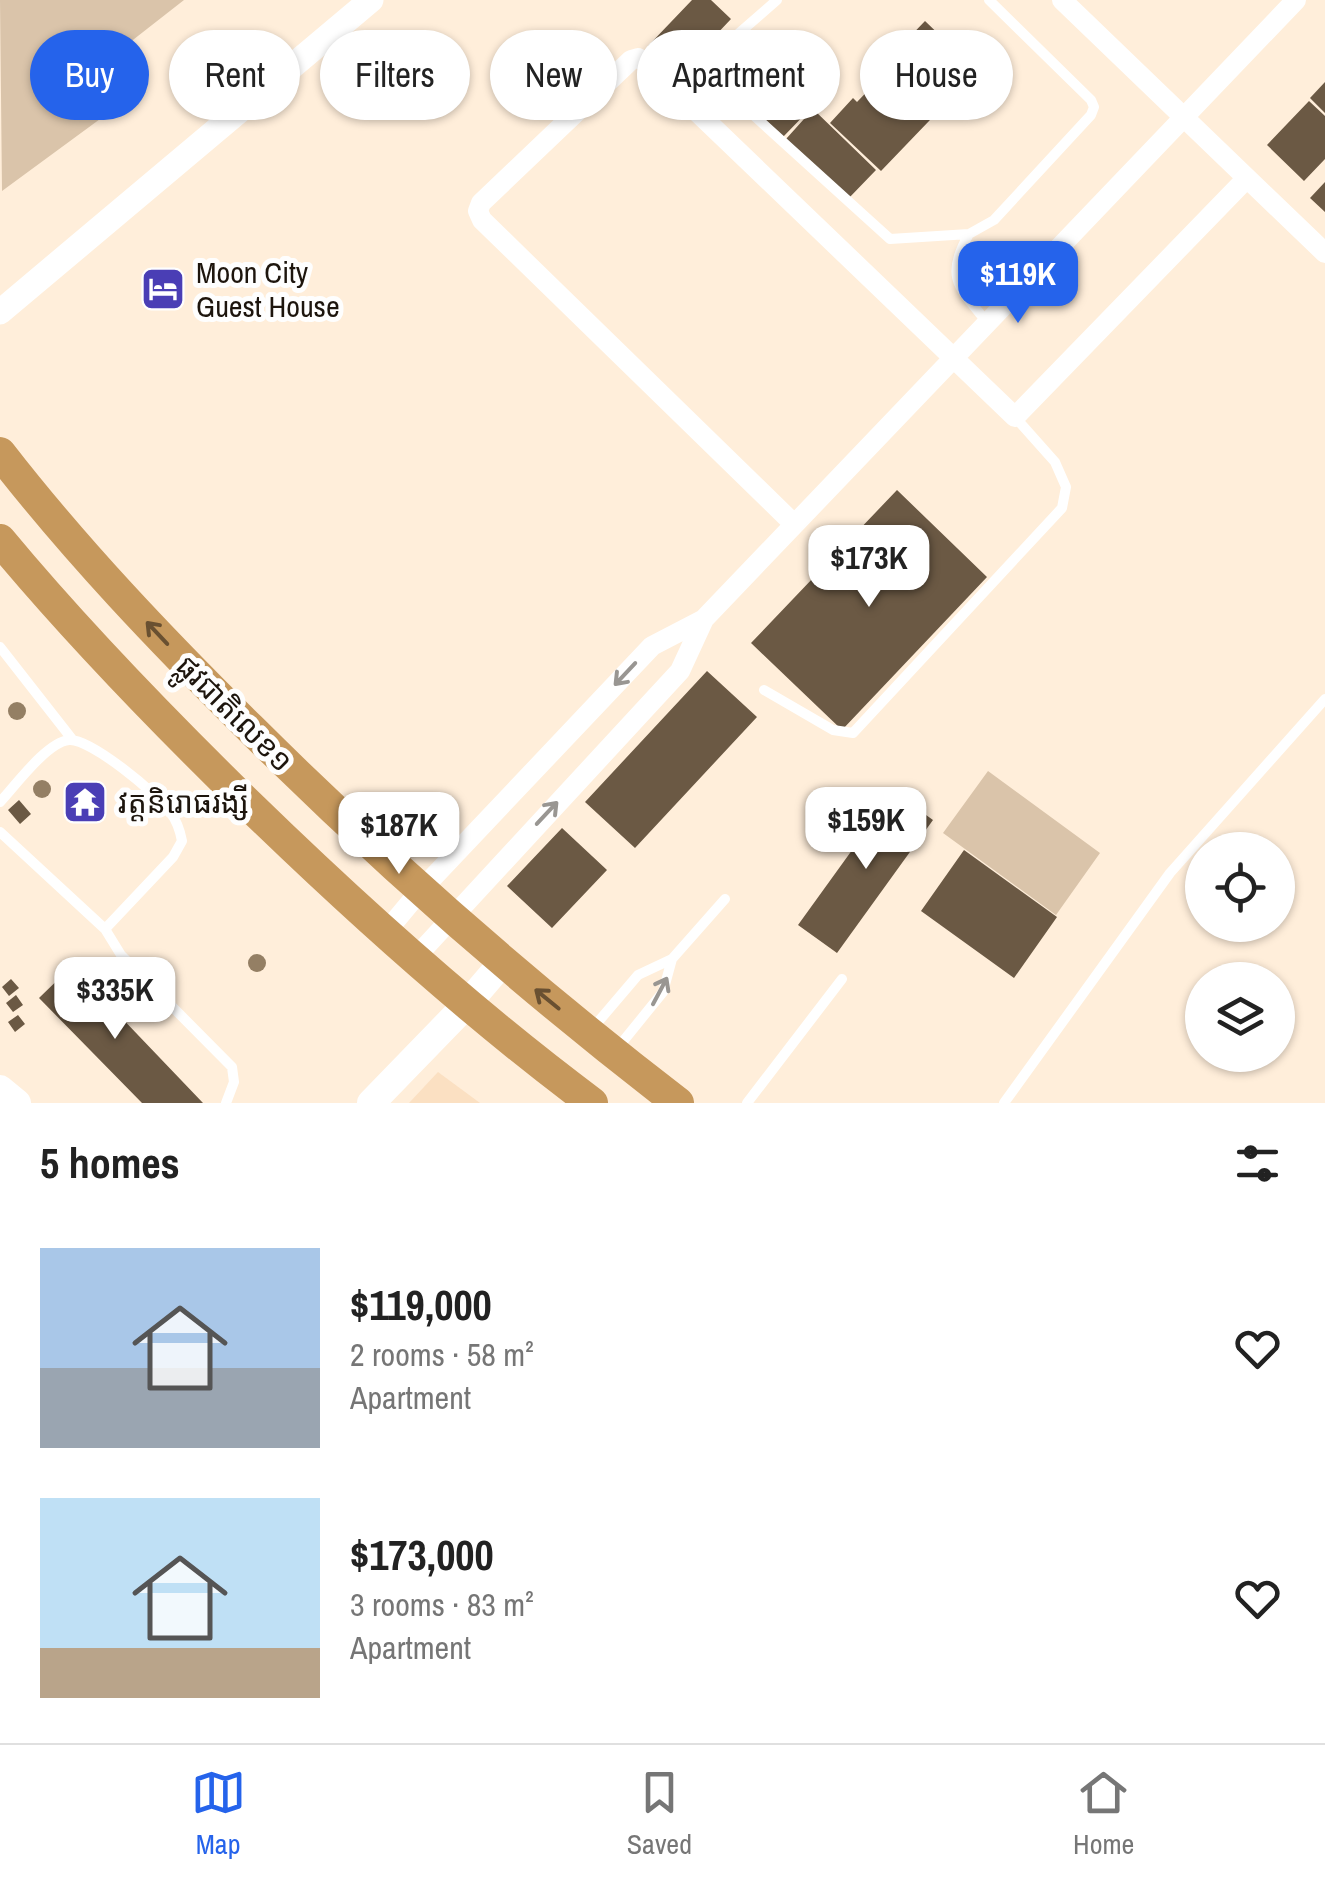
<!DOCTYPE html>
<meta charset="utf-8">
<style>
body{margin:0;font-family:"Archivo Narrow","Noto Sans Khmer",sans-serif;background:#f2f2f2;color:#222;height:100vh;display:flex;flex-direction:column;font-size:38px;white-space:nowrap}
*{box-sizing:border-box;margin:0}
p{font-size:32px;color:#767676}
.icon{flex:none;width:55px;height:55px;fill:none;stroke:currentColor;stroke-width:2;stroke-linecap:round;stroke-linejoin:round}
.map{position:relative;height:1103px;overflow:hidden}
.sheet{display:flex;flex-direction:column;background:#fff;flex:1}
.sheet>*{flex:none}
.top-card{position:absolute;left:30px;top:30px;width:1265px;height:90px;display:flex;gap:20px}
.tools{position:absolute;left:1185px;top:832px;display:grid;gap:20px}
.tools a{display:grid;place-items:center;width:110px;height:110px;border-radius:50%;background:#fff;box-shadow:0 2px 8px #0004;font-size:50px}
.price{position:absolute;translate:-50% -85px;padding:0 22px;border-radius:20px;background:#fff;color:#222;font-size:32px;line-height:65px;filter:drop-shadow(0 2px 5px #0008)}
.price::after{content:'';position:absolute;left:50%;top:60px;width:30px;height:22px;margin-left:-15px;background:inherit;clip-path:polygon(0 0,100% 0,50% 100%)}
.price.current{background:#2563eb;color:#fff}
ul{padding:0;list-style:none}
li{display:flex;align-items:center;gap:30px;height:250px;padding:0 40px}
li span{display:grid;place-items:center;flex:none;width:280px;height:200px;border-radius:0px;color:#555}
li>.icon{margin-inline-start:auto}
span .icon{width:120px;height:120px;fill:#fffc;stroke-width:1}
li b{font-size:42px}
h2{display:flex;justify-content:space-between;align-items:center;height:120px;padding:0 40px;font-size:42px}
.pill{padding:0 35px;border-radius:45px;background:#fff;box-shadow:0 2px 8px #0004;font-size:35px;line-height:90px}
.pill.current{background:#2563eb;color:#fff}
.tab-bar{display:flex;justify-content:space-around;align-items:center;height:140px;border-top:2px solid #e0e0e0;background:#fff;font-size:28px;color:#767676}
.tab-bar a{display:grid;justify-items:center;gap:5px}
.tab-bar .current{color:#2563eb}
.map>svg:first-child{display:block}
.built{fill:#fbe0c2}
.green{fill:#dac4aa}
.building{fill:#6b5944}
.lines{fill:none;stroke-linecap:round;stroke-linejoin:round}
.service{stroke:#fff;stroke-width:10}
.minor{stroke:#fff;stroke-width:20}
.tertiary{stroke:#fff;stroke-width:25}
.secondary{stroke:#fff;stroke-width:28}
.trunk{stroke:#c6985c;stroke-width:32}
.tree{fill:#947f64}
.oneway{stroke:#695031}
.oneway2{stroke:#999692}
.labels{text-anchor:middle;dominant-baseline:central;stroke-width:10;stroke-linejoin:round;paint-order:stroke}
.poi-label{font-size:30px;fill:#1d150d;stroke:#fefefe;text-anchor:start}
.street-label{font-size:30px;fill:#1d150d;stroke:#fefefe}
</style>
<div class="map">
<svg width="1325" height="1103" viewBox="0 0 1325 1103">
<rect width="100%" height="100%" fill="#ffeeda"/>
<path class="built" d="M 438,1072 L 480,1103 L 409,1103 Z"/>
<path class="green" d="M 0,0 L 184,0 L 129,43 L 145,86 L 2,191 Z
M 988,771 L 1100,853 L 1056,915 L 943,833 Z"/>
<path class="building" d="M 692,0 L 711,0 L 731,19 L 678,75 L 648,46 Z
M 925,21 L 977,71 L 881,171 L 830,123 L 853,98 L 857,102 L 906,51 L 901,46 Z
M 769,66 L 812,107 L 783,137 L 740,95 Z
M 1325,82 L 1325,113 L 1310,98 Z
M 1309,101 L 1325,116 L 1325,159 L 1304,181 L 1267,145 Z
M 813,109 L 876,170 L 848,199 L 786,139 Z
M 1325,182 L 1325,212 L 1310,198 Z
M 897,490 L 987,577 L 842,730 L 751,643 Z
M 707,671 L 757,717 L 635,848 L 585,802 Z
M 894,792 L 933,820 L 837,953 L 798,925 Z
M 19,800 L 31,814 L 20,824 L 8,810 Z
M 562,828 L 607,870 L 552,928 L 507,886 Z
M 964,850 L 1057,917 L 1014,978 L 921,911 Z
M 72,966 L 203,1103 L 142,1103 L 39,998 Z
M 11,979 L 19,988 L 9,996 L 2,987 Z
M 16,995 L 23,1005 L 13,1012 L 6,1003 Z
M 18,1015 L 25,1024 L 15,1032 L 8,1022 Z"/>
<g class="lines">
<path class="service" d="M 777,0 L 715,54 L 713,71 L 750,112 L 890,239 L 969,234 L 994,220 L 1091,115 L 1094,107 L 1091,100 L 989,0
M 969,234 C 944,277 959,288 987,322
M 0,647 L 72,739
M 764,690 L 833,730 L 853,733 L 1062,508 L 1066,487 L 1055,462 L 1015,417
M 0,802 C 15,786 47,742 69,740 C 90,738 158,794 170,812 C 177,821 180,830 182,841 L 173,857 L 105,929
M 0,832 L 105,929 L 121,955 L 232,1067 L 234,1082 L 226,1103
M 592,1029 L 638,975 L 672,959 L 725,899
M 616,1050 L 663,992 L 672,959
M 747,1103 L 842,979
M 1004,1103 L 1170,873 L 1325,699"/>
<path class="minor" d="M 1062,0 L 1325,253
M 794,524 L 482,220 L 478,211 L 481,203 L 631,60 L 638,58 L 645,62 L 1015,417 L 1247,178
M 385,933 L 420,891 L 652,646 L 704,619
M 414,959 L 680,671 L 704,619 L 1296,0"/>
<path class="tertiary" d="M 0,312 L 371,0"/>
<path class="secondary" d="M 0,1089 L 17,1103
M 371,1103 L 467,1004 L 503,962"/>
<path class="trunk" d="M 0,453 C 76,551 162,641 250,728 C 385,862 527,987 678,1103
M 0,540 C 78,634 162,720 249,805 C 358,911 470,1012 592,1103"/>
</g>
<g class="tree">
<circle cx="17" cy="711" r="9"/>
<circle cx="42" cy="789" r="9"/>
<circle cx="257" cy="963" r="9"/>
</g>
<defs><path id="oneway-shaft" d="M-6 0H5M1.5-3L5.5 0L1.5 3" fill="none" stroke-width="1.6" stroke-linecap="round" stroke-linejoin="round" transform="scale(2.5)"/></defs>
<g class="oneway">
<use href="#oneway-shaft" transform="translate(157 633) rotate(-133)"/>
<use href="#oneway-shaft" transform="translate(547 999) rotate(-141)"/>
</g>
<g class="oneway2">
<use href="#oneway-shaft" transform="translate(625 674) rotate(133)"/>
<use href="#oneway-shaft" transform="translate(547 813) rotate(-47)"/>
<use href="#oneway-shaft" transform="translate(660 991) rotate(-62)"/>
</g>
<defs>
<symbol id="hotel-square" viewBox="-11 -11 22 22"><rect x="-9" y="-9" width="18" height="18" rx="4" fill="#4a3eb5" stroke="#fefefe"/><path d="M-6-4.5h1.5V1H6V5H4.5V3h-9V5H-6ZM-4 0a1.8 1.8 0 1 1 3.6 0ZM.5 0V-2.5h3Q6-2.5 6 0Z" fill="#fff"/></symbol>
<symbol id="temple-square" viewBox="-11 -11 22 22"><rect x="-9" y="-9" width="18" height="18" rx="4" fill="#4a3eb5" stroke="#fefefe"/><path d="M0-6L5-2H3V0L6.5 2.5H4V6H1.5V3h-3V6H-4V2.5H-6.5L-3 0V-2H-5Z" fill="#fff"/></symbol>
</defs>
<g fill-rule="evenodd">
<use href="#hotel-square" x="138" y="264" width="50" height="50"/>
<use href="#temple-square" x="60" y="777" width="50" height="50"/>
</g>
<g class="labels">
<g class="poi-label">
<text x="196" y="272">Moon City<tspan x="196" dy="34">Guest House</tspan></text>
<text x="118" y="802">វត្តនិរោធរង្សី</text>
</g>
<g class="street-label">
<text transform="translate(235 713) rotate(45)">ផ្លូវជាតិលេខ១</text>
</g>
</g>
</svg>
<div class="tools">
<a><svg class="icon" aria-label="locate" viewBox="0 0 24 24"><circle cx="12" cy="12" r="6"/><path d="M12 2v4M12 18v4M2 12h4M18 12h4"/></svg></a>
<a><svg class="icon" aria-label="layers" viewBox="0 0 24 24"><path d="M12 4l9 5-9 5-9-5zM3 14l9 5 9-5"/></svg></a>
</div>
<b class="price current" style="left:1018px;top:326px">$119K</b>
<b class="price" style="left:869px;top:610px">$173K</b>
<b class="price" style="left:866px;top:872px">$159K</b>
<b class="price" style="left:399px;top:877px">$187K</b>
<b class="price" style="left:115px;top:1042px">$335K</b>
<div class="top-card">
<a class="pill current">Buy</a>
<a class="pill">Rent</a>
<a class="pill">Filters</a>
<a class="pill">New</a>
<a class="pill">Apartment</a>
<a class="pill">House</a>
</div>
</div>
<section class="sheet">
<h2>5 homes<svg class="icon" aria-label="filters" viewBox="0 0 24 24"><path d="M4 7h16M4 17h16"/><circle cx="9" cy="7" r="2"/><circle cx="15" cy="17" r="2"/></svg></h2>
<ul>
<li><span style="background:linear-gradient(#a9c7e8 60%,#9aa5b1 0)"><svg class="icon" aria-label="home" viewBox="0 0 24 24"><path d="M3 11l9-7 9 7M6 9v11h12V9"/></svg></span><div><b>$119,000</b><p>2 rooms · 58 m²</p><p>Apartment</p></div><svg class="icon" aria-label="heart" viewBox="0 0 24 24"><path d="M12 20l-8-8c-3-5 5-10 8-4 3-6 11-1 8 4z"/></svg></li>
<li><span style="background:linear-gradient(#bfe0f5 75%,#b9a48a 0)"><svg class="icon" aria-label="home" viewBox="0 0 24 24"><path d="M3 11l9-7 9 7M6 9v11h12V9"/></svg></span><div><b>$173,000</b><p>3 rooms · 83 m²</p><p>Apartment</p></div><svg class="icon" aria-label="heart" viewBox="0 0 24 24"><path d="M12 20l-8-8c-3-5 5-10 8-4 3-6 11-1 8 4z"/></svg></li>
</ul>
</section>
<nav class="tab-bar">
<a class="current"><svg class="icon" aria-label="map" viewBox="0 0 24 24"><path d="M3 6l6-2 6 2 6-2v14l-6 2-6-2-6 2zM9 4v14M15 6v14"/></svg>Map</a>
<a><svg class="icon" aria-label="saved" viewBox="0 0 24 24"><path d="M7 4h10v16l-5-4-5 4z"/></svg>Saved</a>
<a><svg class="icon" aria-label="home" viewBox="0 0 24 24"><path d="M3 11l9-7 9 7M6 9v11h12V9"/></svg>Home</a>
</nav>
